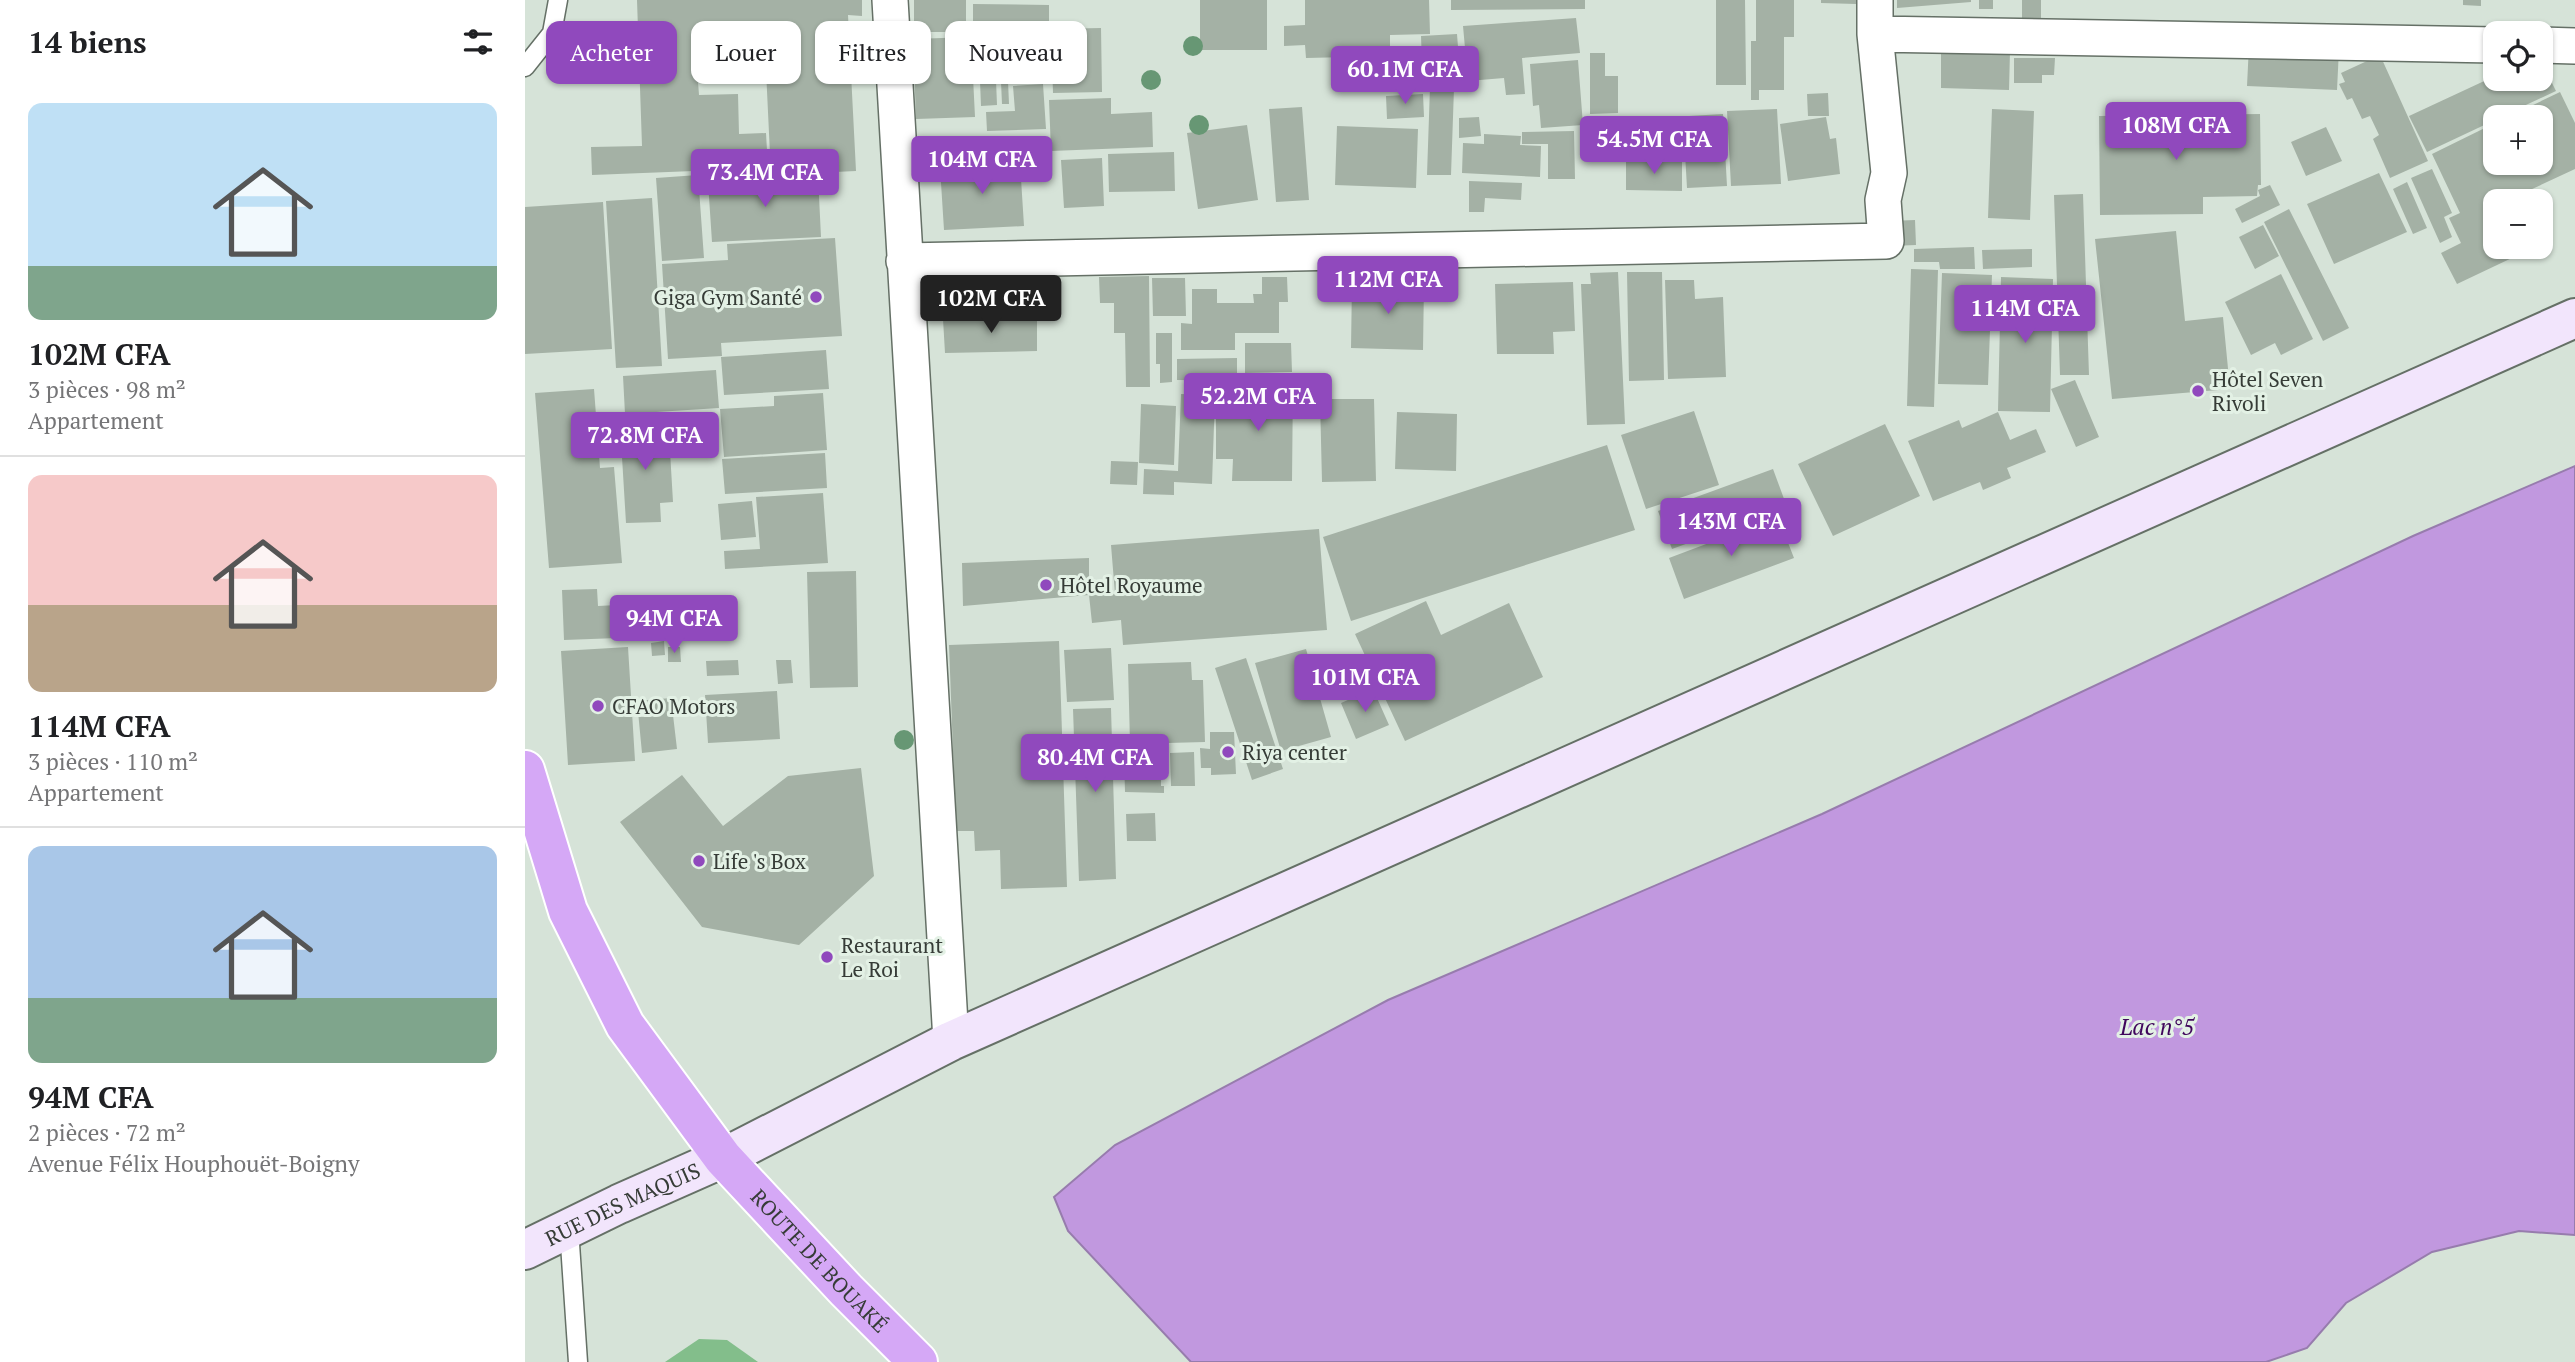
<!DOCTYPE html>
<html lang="fr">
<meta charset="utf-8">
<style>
body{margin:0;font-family:"PT Serif",serif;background:#f2f2f2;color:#202124;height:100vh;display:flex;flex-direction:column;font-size:26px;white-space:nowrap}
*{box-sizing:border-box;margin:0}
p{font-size:23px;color:#757577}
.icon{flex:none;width:38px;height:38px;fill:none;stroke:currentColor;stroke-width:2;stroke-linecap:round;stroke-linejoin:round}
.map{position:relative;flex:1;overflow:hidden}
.sheet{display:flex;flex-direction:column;background:#fff;width:525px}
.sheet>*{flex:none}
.banner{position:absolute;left:21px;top:21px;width:665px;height:63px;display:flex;gap:14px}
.buttons{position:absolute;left:1958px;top:21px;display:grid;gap:14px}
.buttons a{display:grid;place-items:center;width:70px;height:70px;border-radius:14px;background:#fff;box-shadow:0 2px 5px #0004;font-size:35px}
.price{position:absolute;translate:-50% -60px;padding:0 16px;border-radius:7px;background:#9049bd;color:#fff;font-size:23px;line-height:46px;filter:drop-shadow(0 2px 4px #0008)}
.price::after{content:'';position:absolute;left:50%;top:42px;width:21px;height:16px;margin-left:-10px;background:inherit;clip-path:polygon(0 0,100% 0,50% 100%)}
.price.on{background:#222;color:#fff}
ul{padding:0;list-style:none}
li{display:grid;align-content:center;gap:14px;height:371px;padding:0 28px}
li+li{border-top:2px solid #e0e0e0}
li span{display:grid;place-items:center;height:217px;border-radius:14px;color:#555}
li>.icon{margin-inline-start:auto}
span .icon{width:126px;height:126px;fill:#fffc;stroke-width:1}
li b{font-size:30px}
h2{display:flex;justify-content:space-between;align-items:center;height:84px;padding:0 28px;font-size:30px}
.pill{padding:0 24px;border-radius:14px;background:#fff;box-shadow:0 2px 5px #0004;font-size:24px;line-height:63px}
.pill.on{background:#9049bd;color:#fff}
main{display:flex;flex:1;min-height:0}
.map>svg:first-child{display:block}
.green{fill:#83be8b}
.water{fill:#c198df;stroke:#977cad;stroke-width:2}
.building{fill:#a4b1a5}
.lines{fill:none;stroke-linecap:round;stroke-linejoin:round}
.lane-casing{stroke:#657066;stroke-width:21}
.street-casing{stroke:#657066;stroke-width:38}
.secondary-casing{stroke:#657066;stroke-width:42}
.highway-casing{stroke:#fff;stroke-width:42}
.lane{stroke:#fff;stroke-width:18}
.street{stroke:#fff;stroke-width:35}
.secondary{stroke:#f2e5fc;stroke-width:38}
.highway{stroke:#d5a8f6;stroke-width:38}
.tree{fill:#679774}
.poi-dot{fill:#9049bd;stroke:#e3f1e5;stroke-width:2.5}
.labels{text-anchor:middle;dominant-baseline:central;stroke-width:6;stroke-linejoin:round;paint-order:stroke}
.poi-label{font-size:21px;fill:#363c37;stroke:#e3f1e5;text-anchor:start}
.street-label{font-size:21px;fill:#363c37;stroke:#e3f1e5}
.water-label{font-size:23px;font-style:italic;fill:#40065c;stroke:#e3f1e5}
</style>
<main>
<section class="sheet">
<h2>14 biens<svg class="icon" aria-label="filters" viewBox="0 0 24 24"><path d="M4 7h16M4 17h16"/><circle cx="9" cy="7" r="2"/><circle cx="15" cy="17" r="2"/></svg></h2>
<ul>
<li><span style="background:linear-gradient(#bfe0f5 75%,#7fa58c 0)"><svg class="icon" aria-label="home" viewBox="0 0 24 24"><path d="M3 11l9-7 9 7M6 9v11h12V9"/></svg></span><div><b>102M CFA</b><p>3 pièces · 98 m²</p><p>Appartement</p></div></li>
<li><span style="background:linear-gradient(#f6c9c9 60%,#b9a48a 0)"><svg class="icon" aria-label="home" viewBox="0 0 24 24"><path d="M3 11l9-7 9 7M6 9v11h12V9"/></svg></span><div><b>114M CFA</b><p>3 pièces · 110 m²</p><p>Appartement</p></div></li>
<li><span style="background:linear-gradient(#a9c7e8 70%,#7fa58c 0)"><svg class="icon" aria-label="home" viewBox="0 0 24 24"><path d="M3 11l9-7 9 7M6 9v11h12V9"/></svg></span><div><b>94M CFA</b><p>2 pièces · 72 m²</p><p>Avenue Félix Houphouët-Boigny</p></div></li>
</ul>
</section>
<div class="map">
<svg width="2050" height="1362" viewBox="0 0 2050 1362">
<rect width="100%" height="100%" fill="#d6e3d8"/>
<path class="green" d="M 174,1339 L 202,1340 L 233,1362 L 140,1362 Z"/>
<path class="water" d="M 2050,466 L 2050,1235 L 1994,1231 L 1907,1252 L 1821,1303 L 1782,1348 L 1741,1362 L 666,1362 L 543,1231 L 529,1197 L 590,1145 L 863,1000 L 1297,814 L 1888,536 Z"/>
<path class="building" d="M 112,0 L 337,0 L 337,16 L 323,15 L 331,171 L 246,175 L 240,49 L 171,55 L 174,95 L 213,94 L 214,134 L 241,133 L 243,168 L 67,175 L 66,147 L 117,146 Z
M 389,0 L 441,0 L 441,32 L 389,32 Z
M 675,0 L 742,0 L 742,50 L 675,50 Z
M 780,0 L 904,0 L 905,34 L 865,35 L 865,56 L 781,58 L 780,45 L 759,46 L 759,26 L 780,25 Z
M 926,0 L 1060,0 L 1060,9 L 926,10 Z
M 1191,0 L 1220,0 L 1221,85 L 1191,85 Z
M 1231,0 L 1269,0 L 1269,37 L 1259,37 L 1259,90 L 1234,90 L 1234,100 L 1226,100 L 1226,41 L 1231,41 Z
M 1296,0 L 1331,0 L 1331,4 L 1296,3 Z
M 1372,0 L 1446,0 L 1446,2 L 1372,8 Z
M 1454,0 L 1468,0 L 1468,9 L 1454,9 Z
M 1497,0 L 1516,0 L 1516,19 L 1497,19 Z
M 1938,0 L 1956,0 L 1956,6 L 1938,5 Z
M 448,4 L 524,5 L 524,35 L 448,33 Z
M 1051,18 L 1055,53 L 997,58 L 1000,94 L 981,95 L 979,78 L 943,81 L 938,26 Z
M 576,28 L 577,92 L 528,93 L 526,29 Z
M 932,34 L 934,60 L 897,63 L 896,36 Z
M 488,36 L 490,74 L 503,73 L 504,80 L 483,81 L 484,104 L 477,104 L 474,37 Z
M 446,37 L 450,117 L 391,119 L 388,39 Z
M 1724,45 L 1814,49 L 1812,90 L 1722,86 Z
M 1416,50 L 1485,51 L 1484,90 L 1416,88 Z
M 509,53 L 520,53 L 521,81 L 511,81 Z
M 1065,53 L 1080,53 L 1080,76 L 1093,76 L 1093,113 L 1065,114 Z
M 1855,55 L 1903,161 L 1865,178 L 1848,139 L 1854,135 L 1845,116 L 1837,119 L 1827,98 L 1822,100 L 1814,84 L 1820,82 L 1816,73 Z
M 1489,58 L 1530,58 L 1529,75 L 1517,75 L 1517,83 L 1489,83 Z
M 1053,60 L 1058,125 L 1016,128 L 1014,105 L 1008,106 L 1005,64 Z
M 2016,61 L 2031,91 L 1975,117 L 1970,117 L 1970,120 L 1902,152 L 1884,116 L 1970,76 L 1970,79 L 2016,79 Z
M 471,80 L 472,105 L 456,106 L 455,81 Z
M 518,84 L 521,129 L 462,131 L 461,112 L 490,111 L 488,86 Z
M 905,87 L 929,88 L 926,175 L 902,175 Z
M 2035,92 L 2050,123 L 2050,169 L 2005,190 L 2010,201 L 1970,201 L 1970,247 L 2010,247 L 1932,284 L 1916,253 L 1936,243 L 1924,218 L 1935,213 L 1907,154 L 1970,123 L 1970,163 L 2016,163 L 2016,117 L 1983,117 Z
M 1303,93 L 1304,116 L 1283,116 L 1282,94 Z
M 898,94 L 899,117 L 862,119 L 861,96 Z
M 586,98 L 586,114 L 627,112 L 628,147 L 526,151 L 524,100 Z
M 777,107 L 784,200 L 751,202 L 744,109 Z
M 1252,109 L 1256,184 L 1206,186 L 1202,111 Z
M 1467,109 L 1509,111 L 1505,220 L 1463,218 Z
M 1198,114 L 1202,186 L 1162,188 L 1160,153 L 1165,153 L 1164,116 Z
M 1735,114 L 1736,185 L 1733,185 L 1732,196 L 1678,197 L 1678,214 L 1575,215 L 1574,116 Z
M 954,117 L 956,136 L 934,138 L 934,118 Z
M 1301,117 L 1305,139 L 1311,138 L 1315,174 L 1263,181 L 1255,124 Z
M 722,125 L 733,200 L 673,209 L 662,133 Z
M 812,126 L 893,129 L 891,188 L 810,185 Z
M 1801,127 L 1817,161 L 1781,176 L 1766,142 Z
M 1049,131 L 1050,179 L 1023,179 L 1023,144 L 997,144 L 997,132 Z
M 959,134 L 996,136 L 995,145 L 1016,146 L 1015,177 L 937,173 L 938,143 L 959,144 Z
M 1085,135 L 1086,155 L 1058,156 L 1057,136 Z
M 649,152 L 650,191 L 584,192 L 583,154 Z
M 577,158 L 579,206 L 539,208 L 536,160 Z
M 1101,162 L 1157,162 L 1157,191 L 1101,190 Z
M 495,163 L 499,226 L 419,230 L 415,167 Z
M 1907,169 L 1927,213 L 1919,217 L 1927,237 L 1915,243 L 1886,178 Z
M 1854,173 L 1882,232 L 1809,264 L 1782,204 Z
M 173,175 L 179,258 L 137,261 L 131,178 Z
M 293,176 L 296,237 L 187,242 L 183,182 Z
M 944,181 L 997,183 L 996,200 L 960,198 L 959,212 L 944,212 Z
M 1882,182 L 1902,228 L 1888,234 L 1868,189 Z
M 1745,185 L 1755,205 L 1717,223 L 1710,209 L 1735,196 L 1733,190 Z
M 1558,194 L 1564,375 L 1535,375 L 1529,195 Z
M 127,198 L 137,366 L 91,368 L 81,201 Z
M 78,202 L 87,349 L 0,354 L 0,207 Z
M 1764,209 L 1824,328 L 1798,341 L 1739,222 Z
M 2016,213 L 2028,238 L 2016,244 Z
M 1390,220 L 1391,245 L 1366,246 L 1364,221 Z
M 1738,225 L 1754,256 L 1730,269 L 1714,237 Z
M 1651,231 L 1660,321 L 1698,317 L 1705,389 L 1587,399 L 1570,239 Z
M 310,238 L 317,336 L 196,343 L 197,356 L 143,359 L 137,264 L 203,260 L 202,244 Z
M 1449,247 L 1450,269 L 1415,269 L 1414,262 L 1389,262 L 1389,249 Z
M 1507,249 L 1507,267 L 1458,269 L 1457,250 Z
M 1386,269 L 1413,270 L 1409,407 L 1382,406 Z
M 1093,272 L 1100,424 L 1062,425 L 1056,284 L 1066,284 L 1065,273 Z
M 1102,272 L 1137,272 L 1139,380 L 1104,381 Z
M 1417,273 L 1467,275 L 1463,385 L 1413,384 Z
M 1756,274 L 1788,339 L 1756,355 L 1750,343 L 1726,355 L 1700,302 Z
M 624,276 L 625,387 L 601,387 L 600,333 L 589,333 L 589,303 L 575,303 L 574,277 Z
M 737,277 L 762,277 L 763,302 L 754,302 L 754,333 L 710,333 L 710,350 L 656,350 L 656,323 L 667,324 L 667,289 L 692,289 L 692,303 L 729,303 L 728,294 L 737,294 Z
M 1476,277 L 1528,279 L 1525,412 L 1473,411 Z
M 627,278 L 660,278 L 661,316 L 628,316 Z
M 1140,280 L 1169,280 L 1170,299 L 1198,297 L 1201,377 L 1143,379 Z
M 827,282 L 899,283 L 898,350 L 826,348 Z
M 1048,282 L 1050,331 L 1028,332 L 1029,354 L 972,354 L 970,284 Z
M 512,316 L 512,351 L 420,353 L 418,319 Z
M 631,333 L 647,333 L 647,382 L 635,383 L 635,364 L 631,364 Z
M 720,343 L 766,343 L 767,372 L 720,373 Z
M 301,350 L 304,389 L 199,395 L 196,357 Z
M 712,358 L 712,381 L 652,380 L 652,359 Z
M 191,370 L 194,408 L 100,414 L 98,376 Z
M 1550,380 L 1574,437 L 1551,447 L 1526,389 Z
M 733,381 L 768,381 L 767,481 L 707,481 L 708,459 L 691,459 L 691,398 L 732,398 Z
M 69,389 L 75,468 L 89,467 L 97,563 L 24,568 L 10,393 Z
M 298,393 L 302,450 L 199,457 L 195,409 L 249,406 L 249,396 Z
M 656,394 L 690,395 L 687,484 L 649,482 L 649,495 L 618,494 L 619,469 L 653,471 Z
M 795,399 L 849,399 L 851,481 L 797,482 Z
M 616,404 L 651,406 L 649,465 L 614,463 Z
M 1169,411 L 1194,485 L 1121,509 L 1096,435 Z
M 872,412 L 932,414 L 931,471 L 870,469 Z
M 1473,412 L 1485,440 L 1511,429 L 1521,452 L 1482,468 L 1486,478 L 1458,490 L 1455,482 L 1408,501 L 1383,441 L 1434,420 L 1437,428 Z
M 128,422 L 129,435 L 144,434 L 148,502 L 135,503 L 136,522 L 101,523 L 95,424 Z
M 1360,424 L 1395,496 L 1308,536 L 1273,464 Z
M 1082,445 L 1110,530 L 826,621 L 798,537 Z
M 300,453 L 302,488 L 200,494 L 197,459 Z
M 586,461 L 613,462 L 612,485 L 585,484 Z
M 1248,469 L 1262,507 L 1147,549 L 1133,511 Z
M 298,493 L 303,563 L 200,569 L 199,551 L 235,549 L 231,497 Z
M 227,501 L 231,537 L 196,540 L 193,504 Z
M 1253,517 L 1269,558 L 1159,599 L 1144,558 Z
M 794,529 L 802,630 L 598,645 L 596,620 L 567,623 L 564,595 L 590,594 L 586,545 Z
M 564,558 L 564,595 L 438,606 L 437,563 Z
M 331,571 L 333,687 L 285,688 L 282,572 Z
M 72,589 L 73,606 L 92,605 L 93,638 L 39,640 L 37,590 Z
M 135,601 L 137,630 L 98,632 L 96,603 Z
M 901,601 L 916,635 L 984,603 L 1018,677 L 880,741 L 830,634 Z
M 139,641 L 140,655 L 127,656 L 126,643 Z
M 534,641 L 542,887 L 476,889 L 475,850 L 450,851 L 449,831 L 431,831 L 424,645 Z
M 103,647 L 110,761 L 43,765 L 36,651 Z
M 143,647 L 155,647 L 156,662 L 143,662 Z
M 586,648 L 589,700 L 542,702 L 539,650 Z
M 781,649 L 806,737 L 756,751 L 730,663 Z
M 721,658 L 758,769 L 727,780 L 690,668 Z
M 213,660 L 214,675 L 182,676 L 181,661 Z
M 251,660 L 266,660 L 268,683 L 253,684 Z
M 666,662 L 667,680 L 678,680 L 680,742 L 605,744 L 603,664 Z
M 848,689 L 864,725 L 831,739 L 816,703 Z
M 252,691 L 255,739 L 183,743 L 180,695 Z
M 146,698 L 152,749 L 117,753 L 112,701 Z
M 586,708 L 591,879 L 554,881 L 548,709 Z
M 685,732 L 709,732 L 711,774 L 686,775 L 686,768 L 676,768 L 675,748 L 685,749 Z
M 669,752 L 670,786 L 646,786 L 645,753 Z
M 599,755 L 636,755 L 636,786 L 639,786 L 639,793 L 600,792 Z
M 336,768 L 349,876 L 274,945 L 177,927 L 95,822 L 157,775 L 198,826 L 263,776 Z
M 630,813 L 631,841 L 602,841 L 601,814 Z"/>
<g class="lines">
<defs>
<path id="lane" d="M 0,67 L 27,33 L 33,0
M 44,1229 L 53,1362"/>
<path id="street" d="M 365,0 L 426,1041
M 1350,34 L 1970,45
M 2016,45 L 2050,46
M 379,261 L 1361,241 L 1358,200 L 1364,173 L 1350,34 L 1350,0"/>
<g id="secondary">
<path id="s1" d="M 0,1250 L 94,1204 L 198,1158 L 426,1041 L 2050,318"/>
</g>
<g id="highway">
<path id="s2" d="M 0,770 L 43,911 L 100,1025 L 198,1158 L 321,1290 L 393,1362"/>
</g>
</defs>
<use href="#lane" class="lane-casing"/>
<use href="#street" class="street-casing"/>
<use href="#secondary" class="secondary-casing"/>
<use href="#highway" class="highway-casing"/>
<use href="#lane" class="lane"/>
<use href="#street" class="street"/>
<use href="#secondary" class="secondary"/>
<use href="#highway" class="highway"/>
</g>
<g class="tree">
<circle cx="668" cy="46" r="10"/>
<circle cx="626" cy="80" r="10"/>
<circle cx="674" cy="125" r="10"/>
<circle cx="379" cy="740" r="10"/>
</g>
<g class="poi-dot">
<circle cx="291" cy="297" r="7"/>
<circle cx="1673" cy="391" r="7"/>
<circle cx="521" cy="585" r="7"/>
<circle cx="73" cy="706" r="7"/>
<circle cx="703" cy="752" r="7"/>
<circle cx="174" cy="861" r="7"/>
<circle cx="302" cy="957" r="7"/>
</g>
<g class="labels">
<g class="poi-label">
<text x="277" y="297" text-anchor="end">Giga Gym Santé</text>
<text x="1687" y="379">Hôtel Seven<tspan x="1687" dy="24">Rivoli</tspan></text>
<text x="535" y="585">Hôtel Royaume</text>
<text x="87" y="706">CFAO Motors</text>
<text x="717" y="752">Riya center</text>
<text x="188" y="861">Life 's Box</text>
<text x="316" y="945">Restaurant<tspan x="316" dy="24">Le Roi</tspan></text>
</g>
<g class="street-label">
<text stroke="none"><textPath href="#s1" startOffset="108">RUE DES MAQUIS</textPath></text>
<text stroke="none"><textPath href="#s2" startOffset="581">ROUTE DE BOUAKÉ</textPath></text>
</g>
<g class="water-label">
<text x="1632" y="1026">Lac n°5</text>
</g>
</g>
</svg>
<div class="buttons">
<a><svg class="icon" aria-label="locate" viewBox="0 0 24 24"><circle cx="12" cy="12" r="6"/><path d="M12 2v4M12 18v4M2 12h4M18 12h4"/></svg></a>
<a>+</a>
<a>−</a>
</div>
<b class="price" style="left:880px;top:106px">60.1M CFA</b>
<b class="price" style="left:1651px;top:162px">108M CFA</b>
<b class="price" style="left:1129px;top:176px">54.5M CFA</b>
<b class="price" style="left:457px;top:196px">104M CFA</b>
<b class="price" style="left:240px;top:209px">73.4M CFA</b>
<b class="price" style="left:863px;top:316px">112M CFA</b>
<b class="price on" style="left:466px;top:335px">102M CFA</b>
<b class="price" style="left:1500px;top:345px">114M CFA</b>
<b class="price" style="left:733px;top:433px">52.2M CFA</b>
<b class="price" style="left:120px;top:472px">72.8M CFA</b>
<b class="price" style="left:1206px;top:558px">143M CFA</b>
<b class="price" style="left:149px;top:655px">94M CFA</b>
<b class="price" style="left:840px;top:714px">101M CFA</b>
<b class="price" style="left:570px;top:794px">80.4M CFA</b>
<div class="banner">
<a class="pill on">Acheter</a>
<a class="pill">Louer</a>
<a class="pill">Filtres</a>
<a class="pill">Nouveau</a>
</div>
</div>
</main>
